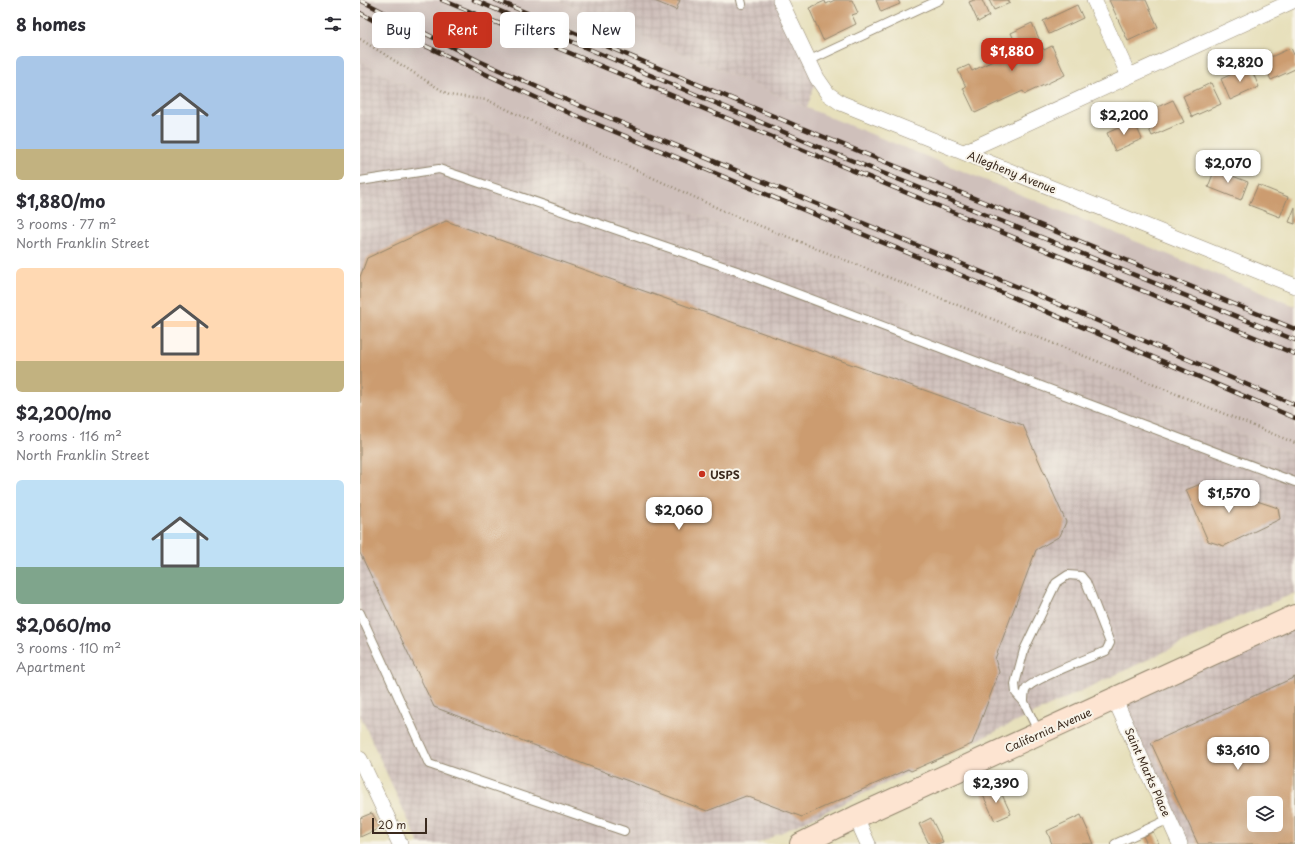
<!DOCTYPE html>
<meta charset="utf-8">
<style>
body{margin:0;font-family:"Playpen Sans",sans-serif;background:#f2f2f3;color:#2b2b33;height:100vh;display:flex;flex-direction:column;font-size:15px;white-space:nowrap}
*{box-sizing:border-box;margin:0}
p{font-size:13px;color:#7c7c81}
.icon{flex:none;width:22px;height:22px;fill:none;stroke:currentColor;stroke-width:2;stroke-linecap:round;stroke-linejoin:round}
.map{position:relative;flex:1;overflow:hidden}
.sheet{display:flex;flex-direction:column;background:#fff;width:360px}
.sheet>*{flex:none}
.guide{position:absolute;left:12px;top:12px;width:380px;height:36px;display:flex;gap:8px}
.buttons{position:absolute;left:887px;top:796px;display:grid;gap:8px}
.buttons a{display:grid;place-items:center;width:36px;height:36px;border-radius:6px;background:#fff;box-shadow:0 4px 16px #0002;font-size:20px}
.scale{position:absolute;left:12px;bottom:10px;width:55px;box-sizing:border-box;padding-left:4px;border:2px solid #3b2a1e;border-top:0;font-size:11px;line-height:14px;white-space:nowrap;color:#3b2a1e;-webkit-text-stroke:3px #f7f3e8;paint-order:stroke}
.price{position:absolute;translate:-50% -34px;padding:0 9px;border-radius:8px;background:#fff;color:#222;font-size:13px;line-height:26px;filter:drop-shadow(0 1px 2px #0008)}
.price::after{content:'';position:absolute;left:50%;top:24px;width:12px;height:9px;margin-left:-6px;background:inherit;clip-path:polygon(0 0,100% 0,50% 100%)}
.price.selected{background:#c8321e;color:#fff}
ul{padding:0;list-style:none}
li{display:grid;align-content:center;gap:8px;height:212px;padding:0 16px}
li span{display:grid;place-items:center;height:124px;border-radius:6px;color:#555}
li>.icon{margin-inline-start:auto}
span .icon{width:72px;height:72px;fill:#fffc;stroke-width:1}
li b{font-size:17px}
h2{display:flex;justify-content:space-between;align-items:center;height:48px;padding:0 16px;font-size:17px}
.chip{padding:0 14px;border-radius:6px;background:#fff;box-shadow:0 4px 16px #0002;font-size:14px;line-height:36px}
.chip.selected{background:#c8321e;color:#fff}
main{display:flex;flex:1;min-height:0}
.map>svg:first-child{display:block}
.industrial{fill:url(#industrial-grid);fill-rule:evenodd}
.railway{fill:#cfc0bb}
.building{fill:#cc9c70;fill-rule:evenodd}
.lines{fill:none;stroke-linecap:round;stroke-linejoin:round}
.lane-casing{stroke:#91856d;stroke-width:10}
.street-casing{stroke:#91856d;stroke-width:16}
.secondary-casing{stroke:#91856d;stroke-width:24}
.path{stroke:#91856d;stroke-width:2.5;stroke-dasharray:1 3;stroke-linecap:butt}
.lane{stroke:#fff;stroke-width:8}
.street{stroke:#fff;stroke-width:15}
.secondary{stroke:#fde4d1;stroke-width:22}
.rail-casing{stroke:#3b2a1e;stroke-width:4.5}
.rail{stroke:#f7f3e8;stroke-width:3;stroke-dasharray:9;stroke-linecap:butt}
.poi-dot{fill:#c8321e;stroke:#f7f3e8;stroke-width:1.5}
.labels{text-anchor:middle;dominant-baseline:central;stroke-width:4;stroke-linejoin:round;paint-order:stroke}
.street-label{font-size:11px;fill:#3b2a1e;stroke:#f7f3e8}
.poi-label{font-size:11px;font-weight:bold;fill:#3b2a1e;stroke:#f7f3e8;text-anchor:start}
</style>
<main>
<section class="sheet">
<h2>8 homes<svg class="icon" aria-label="filters" viewBox="0 0 24 24"><path d="M4 7h16M4 17h16"/><circle cx="9" cy="7" r="2"/><circle cx="15" cy="17" r="2"/></svg></h2>
<ul>
<li><span style="background:linear-gradient(#a9c7e8 75%,#c2b280 0)"><svg class="icon" aria-label="home" viewBox="0 0 24 24"><path d="M3 11l9-7 9 7M6 9v11h12V9"/></svg></span><div><b>$1,880/mo</b><p>3 rooms · 77 m²</p><p>North Franklin Street</p></div></li>
<li><span style="background:linear-gradient(#ffd9b3 75%,#c2b280 0)"><svg class="icon" aria-label="home" viewBox="0 0 24 24"><path d="M3 11l9-7 9 7M6 9v11h12V9"/></svg></span><div><b>$2,200/mo</b><p>3 rooms · 116 m²</p><p>North Franklin Street</p></div></li>
<li><span style="background:linear-gradient(#bfe0f5 70%,#7fa58c 0)"><svg class="icon" aria-label="home" viewBox="0 0 24 24"><path d="M3 11l9-7 9 7M6 9v11h12V9"/></svg></span><div><b>$2,060/mo</b><p>3 rooms · 110 m²</p><p>Apartment</p></div></li>
</ul>
</section>
<div class="map">
<svg width="935" height="844" viewBox="0 0 935 844">
<defs>
<pattern id="industrial-grid" width="8" height="8" patternUnits="userSpaceOnUse"><rect width="8" height="8" fill="#cfc0bb"/><path d="M0 4h8M4 0v8" fill="none" stroke="#b3a5a0"/></pattern>
</defs>
<rect width="100%" height="100%" fill="#f7f3e8"/>
<filter id="ink" filterUnits="userSpaceOnUse"><feTurbulence type="fractalNoise" baseFrequency=".025" numOctaves="2"/><feDisplacementMap in="SourceGraphic" scale="8" xChannelSelector="R" yChannelSelector="G"/><feConvolveMatrix kernelMatrix="1 2 1 2 8 2 1 2 1" color-interpolation-filters="sRGB"/></filter>
<filter id="wash" filterUnits="userSpaceOnUse"><feTurbulence type="fractalNoise" baseFrequency=".012" numOctaves="4" result="noise"/><feDisplacementMap in="SourceGraphic" scale="16" xChannelSelector="R" yChannelSelector="G"/><feGaussianBlur stdDeviation="0.9" result="paint"/><feColorMatrix in="noise" values="0 0 0 0 0 0 0 0 0 0 0 0 0 0 0 0 0 1.4 0 .05"/><feComposite in="paint" operator="in"/></filter>
<g filter="url(#wash)">
<rect width="100%" height="100%" fill="#e7e0bc"/>
<path class="industrial" d="M 199,0 L 420,0 L 457,78 L 447,108 Z
M 0,60 L 30,78 L 277,191 L 841,419 L 935,454 L 935,593 L 876,618 L 397,844 L 59,844 L 0,715 Z
M 935,616 L 935,844 L 820,844 L 755,700 ZM 894,803 L 916,803 L 916,825 L 894,825 Z"/>
<path class="railway" d="M 0,0 L 199,0 L 447,108 L 935,306 L 935,454 L 841,419 L 277,191 L 30,78 L 0,60 Z"/>
<g id="blocks">
<path class="building" d="M 292,0 L 320,0 L 316,10 Z
M 475,0 L 492,0 L 498,13 L 492,15 L 496,24 L 463,40 L 449,8 L 465,1 L 466,4 Z
M 516,0 L 538,0 L 540,4 L 521,12 Z
M 614,0 L 622,0 L 629,16 L 618,22 L 609,2 Z
M 629,0 L 648,0 L 650,3 L 634,10 Z
M 749,0 L 786,0 L 798,27 L 768,41 Z
M 717,5 L 723,18 L 689,34 L 683,21 Z
M 672,23 L 684,50 L 692,46 L 705,75 L 665,94 L 663,91 L 615,113 L 603,88 L 606,87 L 598,70 L 609,65 L 612,71 L 639,58 L 637,54 L 647,50 L 654,65 L 663,60 L 651,33 Z
M 931,48 L 935,57 L 935,69 L 911,80 L 902,61 Z
M 890,66 L 899,87 L 870,100 L 861,79 Z
M 851,83 L 861,104 L 832,117 L 823,96 Z
M 813,100 L 824,122 L 792,136 L 782,114 Z
M 774,121 L 782,139 L 755,151 L 747,133 Z
M 855,169 L 888,182 L 881,200 L 848,187 Z
M 898,185 L 928,197 L 920,217 L 889,205 Z
M 935,207 L 935,224 L 929,222 Z
M 86,221 L 663,425 L 706,522 L 700,536 L 676,550 L 635,659 L 639,672 L 612,744 L 551,771 L 548,769 L 442,817 L 386,796 L 347,811 L 74,707 L 0,553 L 0,277 L 7,258 Z
M 843,483 L 918,508 L 920,519 L 864,546 L 848,541 L 826,490 Z
M 935,677 L 935,844 L 838,844 L 791,743 ZM 894,803 L 916,803 L 916,825 L 894,825 Z
M 638,786 L 651,814 L 635,821 L 622,793 Z
M 12,813 L 20,828 L 0,837 L 0,818 Z
M 721,815 L 734,844 L 692,844 L 687,831 Z
M 571,818 L 583,842 L 577,844 L 569,844 L 559,824 Z
M 793,832 L 799,844 L 787,844 L 783,836 Z"/>
</g>
</g>
<g filter="url(#ink)">
<use href="#blocks" fill-opacity="0" stroke="#91856d" stroke-width="1"/>
<g class="lines">
<defs>
<path id="lane" d="M 381,0 L 382,4
M 448,61 L 579,0
M 0,181 L 79,169 L 377,271 L 935,482
M 0,613 L 69,764 L 264,831
M 664,702 C 664,698 664,692 666,689 C 673,679 731,657 746,651 L 750,643 L 726,582 L 721,576 L 708,575 L 696,583 L 664,650 L 655,684 L 656,693 L 664,702 L 679,733
M 755,844 L 809,819"/>
<path id="street" d="M 420,0 L 457,78 L 468,94 L 481,103 L 935,286
M 734,0 L 769,76
M 604,152 L 935,0
M 755,700 L 820,844
M 0,759 L 40,844
M 496,817 L 508,844"/>
<path id="secondary" d="M 441,844 L 496,817 L 935,616"/>
</defs>
<use href="#lane" class="lane-casing"/>
<use href="#street" class="street-casing"/>
<use href="#secondary" class="secondary-casing"/>
<path class="path" d="M 0,39 L 89,95 L 127,100 L 368,213 L 717,353 L 935,443"/>
<use href="#lane" class="lane"/>
<use href="#street" class="street"/>
<use href="#secondary" class="secondary"/>
<defs>
<path id="rail" d="M 0,0 L 119,61 L 211,102 L 672,293 L 935,405
M 82,0 L 935,354
M 114,0 L 466,150 L 935,340
M 136,0 L 442,128 L 935,329
M 0,13 L 27,28 L 207,112 L 582,267 L 935,418"/>
</defs>
<use href="#rail" class="rail-casing"/>
<use href="#rail" class="rail"/>
</g>
</g>
<circle class="poi-dot" cx="342" cy="474" r="4"/>
<g class="labels">
<g class="street-label">
<text transform="translate(652 172) rotate(22)">Allegheny Avenue</text>
<text transform="translate(688 730) rotate(-24)">California Avenue</text>
<text transform="translate(788 772) rotate(66)">Saint Marks Place</text>
</g>
<g class="poi-label">
<text x="350" y="474">USPS</text>
</g>
</g>
</svg>
<div class="buttons">
<a><svg class="icon" aria-label="layers" viewBox="0 0 24 24"><path d="M12 4l9 5-9 5-9-5zM3 14l9 5 9-5"/></svg></a>
</div>
<div class="scale">20 m</div>
<b class="price selected" style="left:652px;top:72px">$1,880</b>
<b class="price" style="left:880px;top:83px">$2,820</b>
<b class="price" style="left:764px;top:136px">$2,200</b>
<b class="price" style="left:868px;top:184px">$2,070</b>
<b class="price" style="left:869px;top:514px">$1,570</b>
<b class="price" style="left:319px;top:531px">$2,060</b>
<b class="price" style="left:878px;top:771px">$3,610</b>
<b class="price" style="left:636px;top:804px">$2,390</b>
<div class="guide">
<a class="chip">Buy</a>
<a class="chip selected">Rent</a>
<a class="chip">Filters</a>
<a class="chip">New</a>
</div>
</div>
</main>
